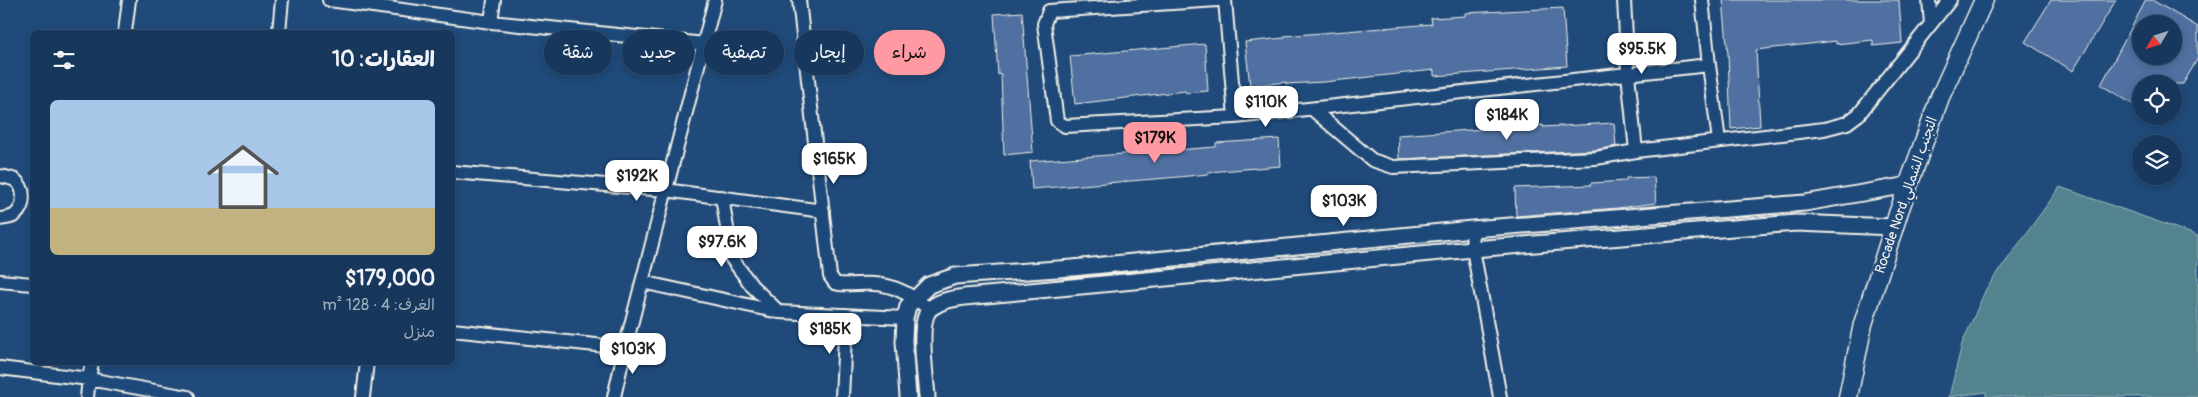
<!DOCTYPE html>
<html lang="ar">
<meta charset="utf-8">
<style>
body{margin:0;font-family:Pangolin,"Playpen Sans Arabic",sans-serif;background:#203f62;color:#f1f3f6;direction:rtl;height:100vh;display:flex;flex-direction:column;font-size:19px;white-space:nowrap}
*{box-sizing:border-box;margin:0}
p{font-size:16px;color:#9eacbb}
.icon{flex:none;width:28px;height:28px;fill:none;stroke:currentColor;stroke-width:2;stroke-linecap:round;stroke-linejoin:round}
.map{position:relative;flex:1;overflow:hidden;direction:ltr}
.panel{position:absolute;left:30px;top:30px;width:425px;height:335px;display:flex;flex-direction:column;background:#17385c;border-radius:8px;box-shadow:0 2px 8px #0003,0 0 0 1px #365272;direction:rtl}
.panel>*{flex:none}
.hud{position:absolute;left:470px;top:30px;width:475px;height:45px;direction:rtl;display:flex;gap:10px}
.needle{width:32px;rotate:232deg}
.tools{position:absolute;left:2132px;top:15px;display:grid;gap:10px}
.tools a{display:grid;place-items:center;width:50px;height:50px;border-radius:50%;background:#17385c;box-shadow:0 2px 8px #0003,0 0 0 1px #365272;font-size:25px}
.price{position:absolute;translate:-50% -42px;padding:0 11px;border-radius:10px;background:#fff;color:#222;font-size:16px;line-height:32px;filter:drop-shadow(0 1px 2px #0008)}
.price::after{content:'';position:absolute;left:50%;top:30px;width:15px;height:11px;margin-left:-8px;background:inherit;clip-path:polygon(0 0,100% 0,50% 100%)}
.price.on{background:#ff9aa2;color:#111}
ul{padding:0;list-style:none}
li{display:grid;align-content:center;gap:10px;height:265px;padding:0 20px}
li+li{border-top:1px solid #365272}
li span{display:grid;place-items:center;height:155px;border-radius:8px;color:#555}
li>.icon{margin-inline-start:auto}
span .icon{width:90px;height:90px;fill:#fffc;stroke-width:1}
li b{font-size:21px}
h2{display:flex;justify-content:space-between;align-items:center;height:60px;padding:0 20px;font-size:21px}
.chip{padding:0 18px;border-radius:22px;background:#17385c;box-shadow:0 2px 8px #0003,0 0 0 1px #365272;font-size:18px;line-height:45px}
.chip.on{background:#ff9aa2;color:#111}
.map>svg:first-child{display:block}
.green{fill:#52838f;stroke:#a3babc}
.building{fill:#4f70a0;stroke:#f4f1e8;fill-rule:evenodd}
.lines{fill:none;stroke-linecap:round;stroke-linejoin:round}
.minor-casing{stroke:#f4f1e8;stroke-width:16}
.tertiary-casing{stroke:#f4f1e8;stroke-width:19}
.secondary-casing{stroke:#f4f1e8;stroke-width:21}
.minor{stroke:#1f4a7a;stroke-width:12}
.tertiary{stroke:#1f4a7a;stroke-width:15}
.secondary{stroke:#1f4a7a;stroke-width:18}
.labels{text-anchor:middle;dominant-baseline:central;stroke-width:5;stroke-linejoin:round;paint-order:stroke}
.street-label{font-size:14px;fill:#f4f1e8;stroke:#1f4a7a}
</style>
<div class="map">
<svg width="2198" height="397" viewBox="0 0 2198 397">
<rect width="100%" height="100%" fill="#1f4a7a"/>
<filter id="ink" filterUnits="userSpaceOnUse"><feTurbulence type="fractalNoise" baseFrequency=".02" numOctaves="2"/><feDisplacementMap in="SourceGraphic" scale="10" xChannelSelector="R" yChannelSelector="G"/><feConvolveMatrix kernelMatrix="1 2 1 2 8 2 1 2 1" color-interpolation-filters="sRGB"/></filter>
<g filter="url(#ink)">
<path class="green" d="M 2060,187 L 2198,236 L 2198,397 L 1986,397 L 1986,392 L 1949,397 L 1962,344 L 1986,289 Z"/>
<path class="building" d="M 1723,0 L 1899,0 L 1902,43 L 1873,46 L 1873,40 L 1836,44 L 1836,41 L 1756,50 L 1760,126 L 1731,129 L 1728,54 Z
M 2051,0 L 2116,0 L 2073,71 L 2025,42 Z
M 2146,0 L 2152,0 L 2198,27 L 2198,58 L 2183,84 L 2141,84 L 2141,109 L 2101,85 ZM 2141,24 L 2174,24 L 2174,56 L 2141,56 Z
M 1563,8 L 1567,66 L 1434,76 L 1434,70 L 1324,82 L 1286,84 L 1286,82 L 1250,86 L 1245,42 L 1284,38 L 1284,36 L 1432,24 L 1431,18 L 1465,16 L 1465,13 Z
M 1022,12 L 1033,152 L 1004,155 L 1001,74 L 998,75 L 994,14 Z
M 1205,44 L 1208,91 L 1186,93 L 1185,91 L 1075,104 L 1070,56 Z
M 1614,123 L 1616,146 L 1595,150 L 1399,159 L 1398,135 L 1543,125 L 1543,127 Z
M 1279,139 L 1281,166 L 1208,172 L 1208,174 L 1179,177 L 1032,189 L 1030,161 L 1216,147 L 1216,143 Z
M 1654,177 L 1656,203 L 1618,208 L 1516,216 L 1515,188 L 1591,185 L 1591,183 L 1626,181 L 1626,178 Z"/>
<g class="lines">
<defs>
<path id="minor" d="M 329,0 L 491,22 L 705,44
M 799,0 L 830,276 L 835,283 L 839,284 C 851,285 863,283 875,284 C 896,285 914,297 929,309
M 1218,0 L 1049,11 L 1044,24 L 1057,121 L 1065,126 L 1235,117 L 1709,65 L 1702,0
M 1225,0 L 1235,117
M 1624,0 L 1628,74 L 1636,151
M 1929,0 L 1931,24
M 491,22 L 494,0
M 125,32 L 129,0
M 279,32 L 282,0
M 1709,65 L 1719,141
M 1312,109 L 1372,160 L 1393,167 L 1596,158 L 1636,151 L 1824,129 L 1847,123 L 1859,114 L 1950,0
M 452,172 L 665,190 L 823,211
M 0,176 C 5,177 11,178 15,180 C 26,188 25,207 15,215 C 11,218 5,218 0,219
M 722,197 L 732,259 L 752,286 L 778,311
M 1472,229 L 1473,249 L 1500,397
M 0,281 L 32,284
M 642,282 L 779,312 L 905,318
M 452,330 L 625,348 L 715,0
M 0,368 L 89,379 L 92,362
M 87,397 L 89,379 L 188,397
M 363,397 L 367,362
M 614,397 L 625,348
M 842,397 L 846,315"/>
<path id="tertiary" d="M 908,397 L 904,341 L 905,318 L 908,306 L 929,285 L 955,276 L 1072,268 L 1472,229 L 1805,203 L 1908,185
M 927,397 C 926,378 916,320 931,308 C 941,300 953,299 965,297 L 1473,249 L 1796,223 L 1893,227"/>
<path id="secondary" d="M 1848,397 L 1863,324 L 1899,211 L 1940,97 L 1984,0"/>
</defs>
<use href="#minor" class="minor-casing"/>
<use href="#tertiary" class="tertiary-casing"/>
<use href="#secondary" class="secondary-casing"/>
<use href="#minor" class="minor"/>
<use href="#tertiary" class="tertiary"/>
<use href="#secondary" class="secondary"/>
</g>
</g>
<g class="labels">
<g class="street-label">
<text transform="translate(1906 195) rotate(-71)">Rocade Nord,التجنب الشمالي</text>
</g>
</g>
</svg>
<div class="tools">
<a><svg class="needle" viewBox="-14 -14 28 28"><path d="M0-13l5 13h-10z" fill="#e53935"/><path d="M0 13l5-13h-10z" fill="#9eacbb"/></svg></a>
<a><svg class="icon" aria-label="locate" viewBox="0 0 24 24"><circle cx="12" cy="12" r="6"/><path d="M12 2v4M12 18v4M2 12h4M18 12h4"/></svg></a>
<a><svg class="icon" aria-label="layers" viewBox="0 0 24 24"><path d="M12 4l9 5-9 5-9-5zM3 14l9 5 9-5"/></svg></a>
</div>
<b class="price" style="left:1642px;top:75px">$95.5K</b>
<b class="price" style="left:1266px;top:128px">$110K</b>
<b class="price" style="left:1507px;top:141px">$184K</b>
<b class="price on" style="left:1155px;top:164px">$179K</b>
<b class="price" style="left:834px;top:185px">$165K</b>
<b class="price" style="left:637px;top:202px">$192K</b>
<b class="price" style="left:1344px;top:227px">$103K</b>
<b class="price" style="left:722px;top:268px">$97.6K</b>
<b class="price" style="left:830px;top:355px">$185K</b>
<b class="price" style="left:633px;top:375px">$103K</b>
<div class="hud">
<a class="chip on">شراء</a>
<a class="chip">إيجار</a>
<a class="chip">تصفية</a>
<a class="chip">جديد</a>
<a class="chip">شقة</a>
</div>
<section class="panel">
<h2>العقارات: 10<svg class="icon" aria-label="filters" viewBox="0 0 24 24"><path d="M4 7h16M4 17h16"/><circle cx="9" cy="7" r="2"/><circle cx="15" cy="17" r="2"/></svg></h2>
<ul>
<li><span style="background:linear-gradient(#a9c7e8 70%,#c2b280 0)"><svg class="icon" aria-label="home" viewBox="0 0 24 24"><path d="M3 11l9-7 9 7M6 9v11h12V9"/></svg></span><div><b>$179,000</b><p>الغرف: 4 · 128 m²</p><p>منزل</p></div></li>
</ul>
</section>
</div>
